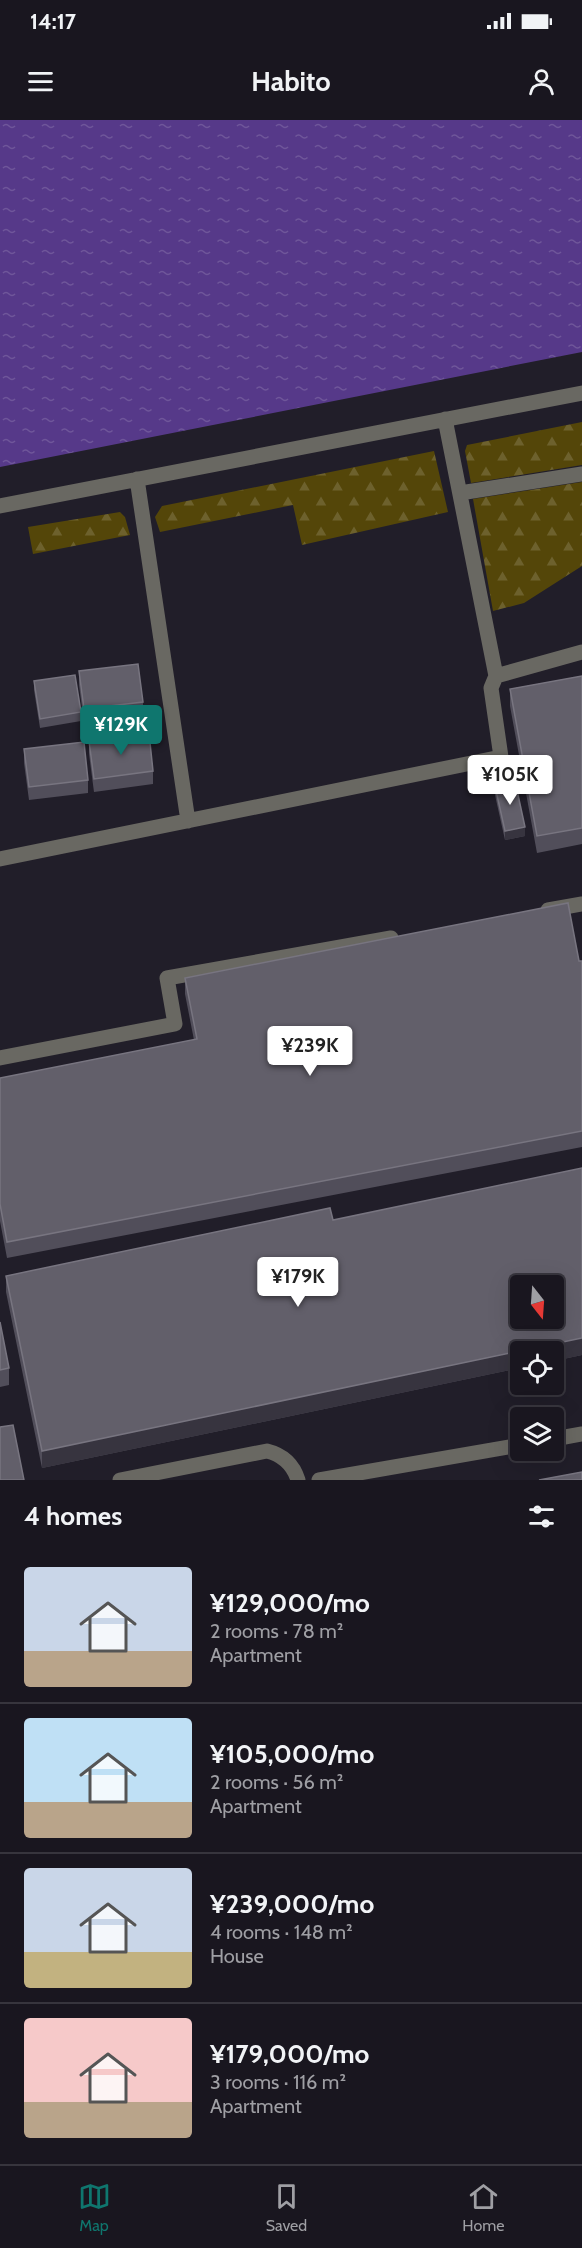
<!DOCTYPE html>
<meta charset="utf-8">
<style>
body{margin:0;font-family:Cabin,sans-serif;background:#221f28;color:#f1f3f6;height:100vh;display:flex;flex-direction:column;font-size:22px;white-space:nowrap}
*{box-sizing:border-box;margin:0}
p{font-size:20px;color:#9f9fa4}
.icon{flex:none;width:33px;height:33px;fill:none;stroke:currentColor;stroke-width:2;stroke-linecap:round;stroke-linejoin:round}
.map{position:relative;height:1360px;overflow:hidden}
.drawer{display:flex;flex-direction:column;background:#19161f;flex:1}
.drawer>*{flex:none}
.needle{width:39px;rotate:163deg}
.tools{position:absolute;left:510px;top:1155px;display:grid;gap:12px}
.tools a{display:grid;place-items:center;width:54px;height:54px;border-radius:6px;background:#19161f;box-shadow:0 6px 24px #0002,0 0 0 2px #37353d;font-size:30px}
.price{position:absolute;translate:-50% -51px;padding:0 14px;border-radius:6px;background:#fff;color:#222;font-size:20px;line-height:39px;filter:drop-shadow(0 2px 3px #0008)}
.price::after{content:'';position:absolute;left:50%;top:36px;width:18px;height:14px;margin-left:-9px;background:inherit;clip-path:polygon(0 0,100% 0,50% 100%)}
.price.current{background:#0f766e;color:#fff}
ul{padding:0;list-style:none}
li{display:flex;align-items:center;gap:18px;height:150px;padding:0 24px}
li+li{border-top:2px solid #37353d}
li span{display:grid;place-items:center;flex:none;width:168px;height:120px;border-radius:6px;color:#555}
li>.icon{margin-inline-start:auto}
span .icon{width:72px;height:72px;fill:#fffc;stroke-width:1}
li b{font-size:26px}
h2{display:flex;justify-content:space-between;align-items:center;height:72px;padding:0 24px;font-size:26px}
.status{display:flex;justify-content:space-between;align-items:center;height:42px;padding:0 30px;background:#19161f;direction:ltr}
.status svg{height:16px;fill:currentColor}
header{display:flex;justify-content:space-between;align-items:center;height:78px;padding:0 24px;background:#19161f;font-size:27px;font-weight:800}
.dock{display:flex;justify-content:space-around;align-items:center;height:84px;border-top:2px solid #37353d;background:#19161f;font-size:16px;color:#9f9fa4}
.dock a{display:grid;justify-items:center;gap:3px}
.dock .current{color:#0f766e}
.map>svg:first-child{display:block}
.forest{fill:url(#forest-firs)}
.water{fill:url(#water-ripples)}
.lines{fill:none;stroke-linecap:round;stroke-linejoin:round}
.minor{stroke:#696862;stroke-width:15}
.wall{fill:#514e5a}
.shaded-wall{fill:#37343f}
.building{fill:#625f6a;stroke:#787580;stroke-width:1.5;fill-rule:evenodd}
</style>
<div class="status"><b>14:17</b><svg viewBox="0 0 49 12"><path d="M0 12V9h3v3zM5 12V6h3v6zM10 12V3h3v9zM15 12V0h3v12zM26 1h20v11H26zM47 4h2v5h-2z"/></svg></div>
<header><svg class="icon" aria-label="menu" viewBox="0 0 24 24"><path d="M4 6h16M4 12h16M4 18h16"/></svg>Habito<svg class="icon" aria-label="person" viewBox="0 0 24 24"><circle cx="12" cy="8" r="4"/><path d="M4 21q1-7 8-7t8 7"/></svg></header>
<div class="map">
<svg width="582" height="1360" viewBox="0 0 582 1360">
<defs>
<pattern id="forest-firs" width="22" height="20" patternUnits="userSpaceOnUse" patternTransform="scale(1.5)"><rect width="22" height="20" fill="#544609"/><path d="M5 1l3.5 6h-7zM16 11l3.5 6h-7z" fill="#6d612d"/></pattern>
<pattern id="water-ripples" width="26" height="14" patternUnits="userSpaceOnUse" patternTransform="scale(1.5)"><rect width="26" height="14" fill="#563989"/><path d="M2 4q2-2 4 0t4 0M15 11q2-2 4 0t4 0" fill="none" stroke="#6f569a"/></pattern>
</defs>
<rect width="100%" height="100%" fill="#211e29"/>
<path class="forest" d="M 582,302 L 582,345 L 471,363 L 465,331 L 467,325 Z
M 434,331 L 448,392 L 302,425 L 293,385 L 160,412 L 155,397 L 162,386 Z
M 582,362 L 582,446 L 524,483 L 493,491 L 473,379 Z
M 120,392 L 125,397 L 130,415 L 33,434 L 28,407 Z"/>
<path class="water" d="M 0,0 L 582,0 L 582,232 L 0,347 Z"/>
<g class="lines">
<path class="minor" d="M 445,299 L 496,556
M 137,359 L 188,701
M 460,373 L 582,354
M 0,386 L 582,273
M 0,739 L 501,637 L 491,568 L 496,556 L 582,532
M 548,790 L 582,784
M 0,938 L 175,904 L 167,858 L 391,818
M 554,1319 L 582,1314
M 120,1360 L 267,1331 C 283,1335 293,1344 298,1360
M 319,1360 L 520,1325"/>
</g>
<path class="wall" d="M 79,551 L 143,582 L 143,595 L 84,602 L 79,565 Z
M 582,556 L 582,724 L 537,733 L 510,586 L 510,569 Z
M 34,561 L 81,592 L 81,601 L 40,608 L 34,570 Z
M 89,621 L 153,651 L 153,664 L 94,672 L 89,634 Z
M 24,629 L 88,660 L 88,673 L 29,680 L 24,643 Z
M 495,666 L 525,716 L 505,720 L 495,675 Z
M 579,841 L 582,841 L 582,1027 L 7,1138 L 0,1101 L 0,958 L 194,920 L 185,874 L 185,858 Z
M 333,1100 L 582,1235 L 554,1241 L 554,1232 L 520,1232 L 520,1248 L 42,1348 L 6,1172 L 6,1156 Z
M 0,1202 L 9,1248 L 9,1265 L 0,1267 Z"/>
<path class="shaded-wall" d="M 525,707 L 525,716 L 505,720 L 505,711 Z
M 582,1218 L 582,1235 L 554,1241 L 554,1232 L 520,1232 L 520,1248 L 42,1348 L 42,1331 Z"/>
<path class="building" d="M 138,544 L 143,582 L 84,589 L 79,551 Z
M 75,555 L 81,592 L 40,599 L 34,561 Z
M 582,556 L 582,708 L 537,716 L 510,569 Z
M 149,613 L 153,651 L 94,659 L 89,621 Z
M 84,622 L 88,660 L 29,667 L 24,629 Z
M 515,661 L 525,707 L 505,711 L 495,666 Z
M 568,783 L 579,841 L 582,841 L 582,1011 L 7,1122 L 0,1084 L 0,958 L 197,919 L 185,858 Z
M 582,1048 L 582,1218 L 42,1331 L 6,1156 L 330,1088 L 333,1100 ZM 520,1166 L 554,1166 L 554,1198 L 520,1198 Z
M 0,1202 L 9,1248 L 0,1250 Z
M 13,1305 L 24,1360 L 0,1360 L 0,1307 Z
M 582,1352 L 582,1360 L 539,1360 Z"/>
</svg>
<div class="tools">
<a><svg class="needle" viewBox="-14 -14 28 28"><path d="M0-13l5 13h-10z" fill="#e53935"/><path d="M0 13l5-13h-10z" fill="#9f9fa4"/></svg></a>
<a><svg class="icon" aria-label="locate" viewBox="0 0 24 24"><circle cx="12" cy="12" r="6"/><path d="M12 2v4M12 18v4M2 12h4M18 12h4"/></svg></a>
<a><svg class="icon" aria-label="layers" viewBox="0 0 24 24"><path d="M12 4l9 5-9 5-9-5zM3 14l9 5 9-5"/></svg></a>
</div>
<b class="price current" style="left:121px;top:636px">¥129K</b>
<b class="price" style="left:510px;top:686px">¥105K</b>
<b class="price" style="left:310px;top:957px">¥239K</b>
<b class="price" style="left:298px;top:1188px">¥179K</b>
</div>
<section class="drawer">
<h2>4 homes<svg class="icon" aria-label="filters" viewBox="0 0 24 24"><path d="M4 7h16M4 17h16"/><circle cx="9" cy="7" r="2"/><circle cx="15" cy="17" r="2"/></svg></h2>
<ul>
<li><span style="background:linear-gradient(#c9d6e8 70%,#b9a48a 0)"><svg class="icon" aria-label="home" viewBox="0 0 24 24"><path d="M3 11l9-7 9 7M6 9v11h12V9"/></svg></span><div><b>¥129,000/mo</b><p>2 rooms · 78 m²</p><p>Apartment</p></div></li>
<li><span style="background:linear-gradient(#bfe0f5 70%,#b9a48a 0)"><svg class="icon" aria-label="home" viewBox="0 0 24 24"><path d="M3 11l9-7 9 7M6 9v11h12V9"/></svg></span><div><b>¥105,000/mo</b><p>2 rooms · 56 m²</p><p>Apartment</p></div></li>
<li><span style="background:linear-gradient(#c9d6e8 70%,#c2b280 0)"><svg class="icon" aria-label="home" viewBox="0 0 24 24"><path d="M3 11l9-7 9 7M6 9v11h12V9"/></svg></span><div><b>¥239,000/mo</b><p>4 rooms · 148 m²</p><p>House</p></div></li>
<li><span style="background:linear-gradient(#f6c9c9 70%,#b9a48a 0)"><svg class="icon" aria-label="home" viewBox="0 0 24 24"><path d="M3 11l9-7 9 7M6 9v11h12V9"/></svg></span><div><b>¥179,000/mo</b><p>3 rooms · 116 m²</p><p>Apartment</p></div></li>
</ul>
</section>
<nav class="dock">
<a class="current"><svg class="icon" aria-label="map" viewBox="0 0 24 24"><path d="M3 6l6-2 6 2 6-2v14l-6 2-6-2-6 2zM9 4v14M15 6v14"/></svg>Map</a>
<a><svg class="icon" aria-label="saved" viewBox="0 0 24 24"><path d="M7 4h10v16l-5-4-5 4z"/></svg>Saved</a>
<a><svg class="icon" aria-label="home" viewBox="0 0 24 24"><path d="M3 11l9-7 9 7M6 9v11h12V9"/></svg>Home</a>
</nav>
